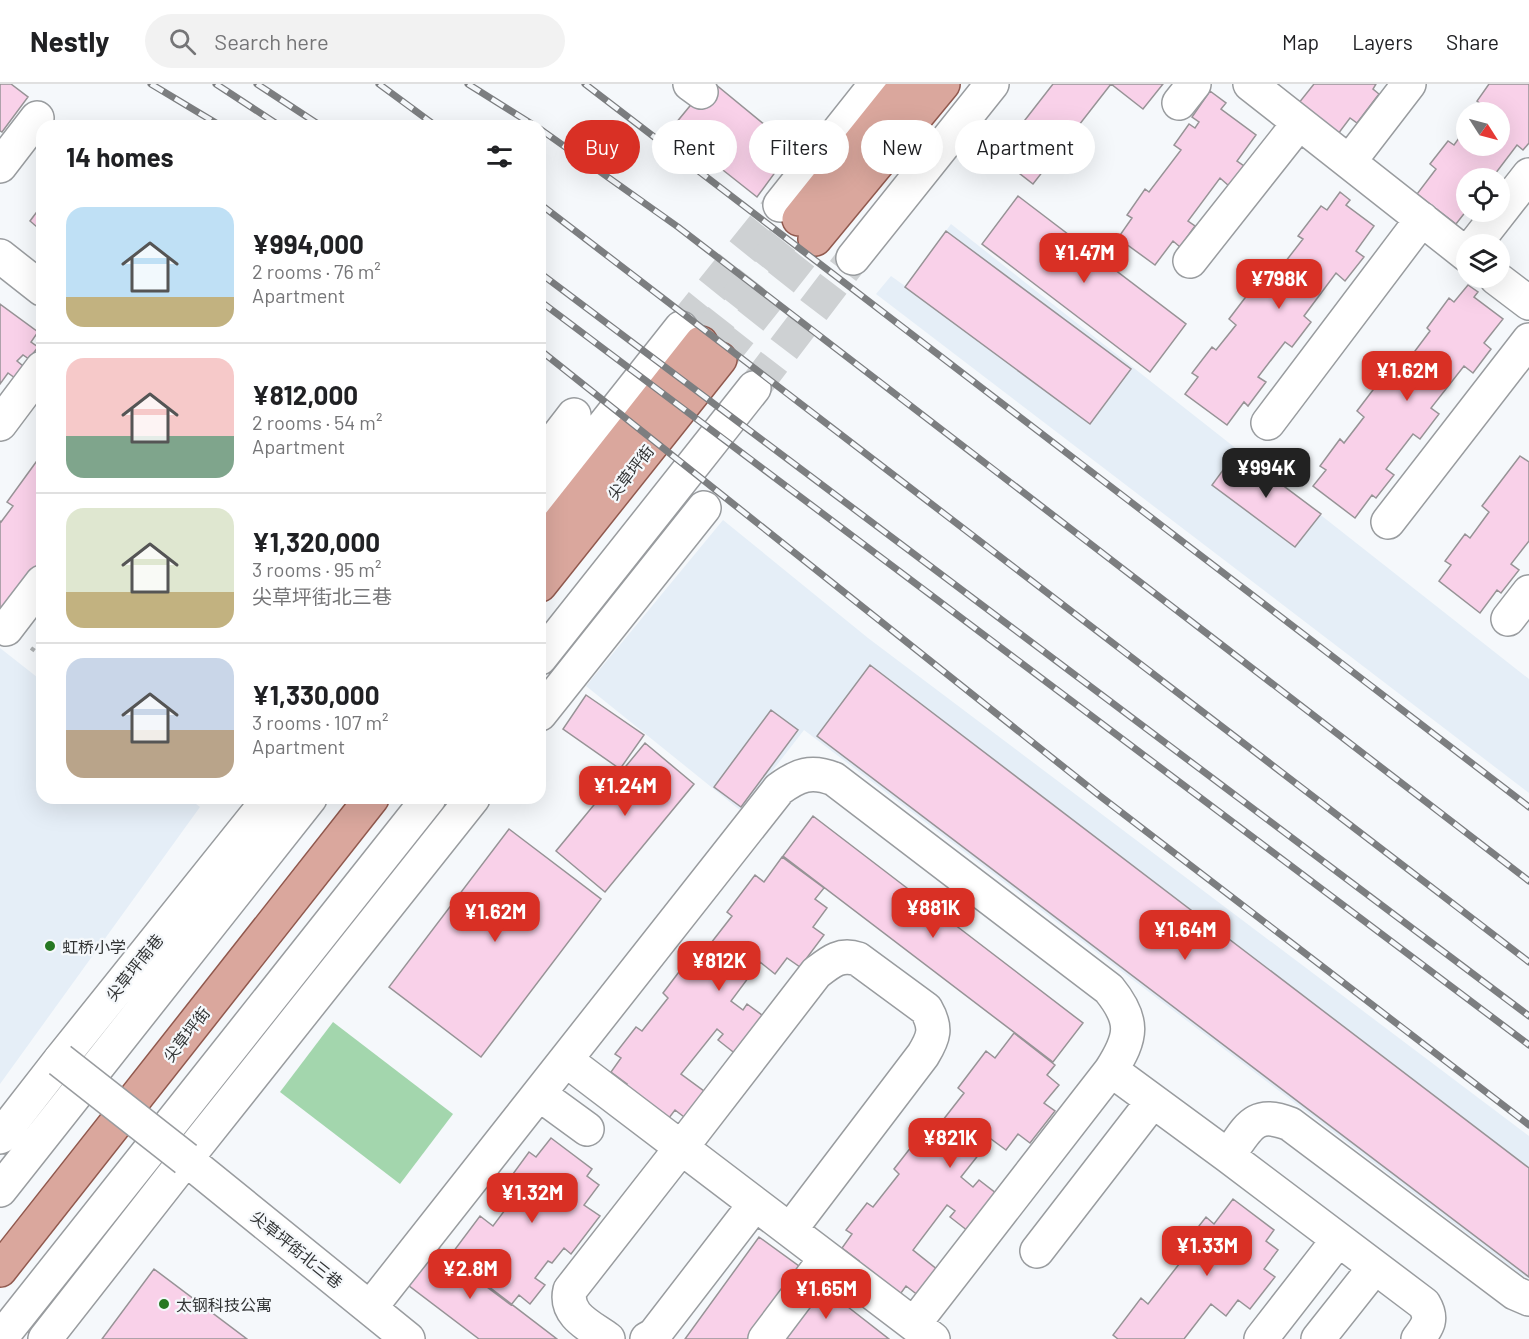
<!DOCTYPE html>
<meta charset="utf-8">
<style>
body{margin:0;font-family:Barlow,"Noto Sans SC",sans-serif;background:#f2f2f2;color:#202124;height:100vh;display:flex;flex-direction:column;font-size:22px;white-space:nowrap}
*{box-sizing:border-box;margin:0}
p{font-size:20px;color:#757577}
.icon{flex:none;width:33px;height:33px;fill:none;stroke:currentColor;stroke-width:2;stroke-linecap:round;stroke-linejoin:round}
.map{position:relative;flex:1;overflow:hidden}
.panel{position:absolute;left:36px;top:36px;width:510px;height:684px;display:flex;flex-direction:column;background:#fff;border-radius:18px;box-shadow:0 6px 24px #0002}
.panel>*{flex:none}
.guide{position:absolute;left:564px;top:36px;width:570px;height:54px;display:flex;gap:12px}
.needle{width:39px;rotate:126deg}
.tools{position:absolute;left:1456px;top:18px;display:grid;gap:12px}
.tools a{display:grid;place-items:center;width:54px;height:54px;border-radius:50%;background:#fff;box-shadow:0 6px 24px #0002;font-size:30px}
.price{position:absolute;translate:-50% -51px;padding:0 14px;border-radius:12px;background:#d93025;color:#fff;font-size:20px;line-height:39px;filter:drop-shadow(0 2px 3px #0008)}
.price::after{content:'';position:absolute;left:50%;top:36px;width:18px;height:14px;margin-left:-9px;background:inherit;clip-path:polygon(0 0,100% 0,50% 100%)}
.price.current{background:#222;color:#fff}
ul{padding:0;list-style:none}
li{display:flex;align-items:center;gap:18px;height:150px;padding:0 30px}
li+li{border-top:2px solid #e0e0e0}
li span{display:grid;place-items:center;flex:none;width:168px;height:120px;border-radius:18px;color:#555}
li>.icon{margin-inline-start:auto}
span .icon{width:72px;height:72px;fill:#fffc;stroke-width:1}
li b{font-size:26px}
h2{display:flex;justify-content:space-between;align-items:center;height:72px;padding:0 30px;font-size:26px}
.pill{padding:0 21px;border-radius:27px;background:#fff;box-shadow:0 6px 24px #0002;font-size:21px;line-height:54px}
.pill.current{background:#d93025;color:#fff}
header{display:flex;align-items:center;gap:36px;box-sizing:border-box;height:84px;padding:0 30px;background:#fff;border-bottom:2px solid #e0e0e0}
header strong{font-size:28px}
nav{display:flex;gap:33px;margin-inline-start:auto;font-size:21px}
.search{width:420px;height:54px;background:#f2f2f2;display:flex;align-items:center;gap:15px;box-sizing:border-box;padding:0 21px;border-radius:33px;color:#757577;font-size:22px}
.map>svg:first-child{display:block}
.built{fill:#e5eef7}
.garden{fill:#a3d6ad}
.building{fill:#f9d1e9;stroke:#979396;stroke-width:1.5}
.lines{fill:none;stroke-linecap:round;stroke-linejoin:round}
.minor-tunnel{stroke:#ced1d3;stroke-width:33;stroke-dasharray:33 16;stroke-linecap:butt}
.major-tunnel{stroke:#ced1d3;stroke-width:33;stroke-dasharray:33 16;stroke-linecap:butt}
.minor-casing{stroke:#999c9f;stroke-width:36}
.major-casing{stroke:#90594e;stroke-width:36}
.path{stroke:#adb0b2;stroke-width:4;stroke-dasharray:4.5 4.5;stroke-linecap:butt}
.minor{stroke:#fff;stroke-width:33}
.major{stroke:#daa79d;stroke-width:33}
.rail-casing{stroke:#7c7e80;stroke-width:7}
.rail{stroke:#f5f8fb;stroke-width:4.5;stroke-dasharray:14;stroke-linecap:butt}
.minor-bridge-casing{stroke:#999c9f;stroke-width:36;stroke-linecap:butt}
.minor-bridge{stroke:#fff;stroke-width:33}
.poi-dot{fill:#267822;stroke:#f5f8fb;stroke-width:2}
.labels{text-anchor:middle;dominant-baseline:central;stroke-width:4.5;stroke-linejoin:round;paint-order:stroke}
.street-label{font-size:16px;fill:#323435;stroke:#f5f8fb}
.poi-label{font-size:16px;fill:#323435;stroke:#f5f8fb;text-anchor:start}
</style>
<header>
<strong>Nestly</strong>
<div class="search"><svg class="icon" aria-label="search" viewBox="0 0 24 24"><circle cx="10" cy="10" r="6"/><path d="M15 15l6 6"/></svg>Search here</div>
<nav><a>Map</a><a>Layers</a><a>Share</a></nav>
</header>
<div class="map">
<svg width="1529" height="1255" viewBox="0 0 1529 1255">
<rect width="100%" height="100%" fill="#f5f8fb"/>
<path class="built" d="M 951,140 L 1529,595 L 1529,709 L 876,210 L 891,192 L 905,202 Z
M 723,436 L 868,554 L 1529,1052 L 1529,1195 L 1519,1189 L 804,646 L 741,727 L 586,602 Z
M 0,564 L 42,597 L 42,714 L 188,714 L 200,723 L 0,1000 Z"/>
<path class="garden" d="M 333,938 L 453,1030 L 400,1100 L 280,1008 Z"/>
<path class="building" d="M 0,0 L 11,0 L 28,13 L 2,48 L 0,47 Z
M 708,0 L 715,0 L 793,64 L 757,113 L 671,45 Z
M 1053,0 L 1163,0 L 1143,25 L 1111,0 L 1033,100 L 997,72 Z
M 1314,0 L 1376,0 L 1373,5 L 1379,10 L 1357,39 L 1350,34 L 1338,50 L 1298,20 Z
M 1489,0 L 1529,0 L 1529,59 L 1523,66 L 1517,61 L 1492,94 L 1467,94 L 1467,126 L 1456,140 L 1417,110 L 1436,85 L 1430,80 L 1448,57 L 1454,61 L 1467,43 L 1467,62 L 1500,62 L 1500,28 L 1478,28 L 1483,22 L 1477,17 Z
M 1210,7 L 1226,19 L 1221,25 L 1256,51 L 1237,77 L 1244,82 L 1229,102 L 1220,94 L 1188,137 L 1195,142 L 1180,163 L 1173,157 L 1155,181 L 1118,154 L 1132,134 L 1127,131 L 1145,105 L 1149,108 L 1181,66 L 1174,61 L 1189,40 L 1195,44 L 1199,38 L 1192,33 Z
M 1340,108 L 1350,116 L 1346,121 L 1374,142 L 1356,167 L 1364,173 L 1345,197 L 1336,189 L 1304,232 L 1311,238 L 1292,263 L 1285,258 L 1258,293 L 1266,298 L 1248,322 L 1244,318 L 1227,341 L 1185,310 L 1198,293 L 1192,289 L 1212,263 L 1216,266 L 1236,241 L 1229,235 L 1267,185 L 1275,191 L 1303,155 L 1298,152 L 1321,122 L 1327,126 Z
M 1018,112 L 1186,240 L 1150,288 L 982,160 Z
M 42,121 L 42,140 L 40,139 L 37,143 L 30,137 Z
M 946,147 L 1131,285 L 1090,340 L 905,203 Z
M 1468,201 L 1478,208 L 1474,213 L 1503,235 L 1484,259 L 1491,265 L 1473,289 L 1464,282 L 1431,324 L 1439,330 L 1420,355 L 1413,350 L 1386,385 L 1394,391 L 1376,414 L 1372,411 L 1355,434 L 1313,402 L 1326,386 L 1320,382 L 1340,355 L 1344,359 L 1364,333 L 1357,327 L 1395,277 L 1403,283 L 1430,247 L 1427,244 L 1449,214 L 1454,218 Z
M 0,220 L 38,248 L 31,258 L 38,263 L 29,275 L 23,271 L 17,277 L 23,282 L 15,294 L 8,289 L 0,300 Z
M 1237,367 L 1321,430 L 1295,463 L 1212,401 Z
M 1520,372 L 1529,378 L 1529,457 L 1511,480 L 1519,486 L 1501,509 L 1497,506 L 1480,529 L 1439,497 L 1451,481 L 1445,477 L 1465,450 L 1470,454 L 1489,428 L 1482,422 Z
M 39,374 L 42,377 L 42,473 L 37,480 L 42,484 L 2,525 L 0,523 L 0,437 L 1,438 L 13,422 L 7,418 Z
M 870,581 L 1529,1084 L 1529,1193 L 817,652 Z
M 586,611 L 644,651 L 620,685 L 563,645 Z
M 771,626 L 798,646 L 741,723 L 714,703 Z
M 645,659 L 694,700 L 605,808 L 556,767 Z
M 813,732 L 1083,939 L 1053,978 L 783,772 Z
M 509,745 L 601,815 L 481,973 L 389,903 Z
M 782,773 L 824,804 L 815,815 L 827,824 L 813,843 L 824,851 L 800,883 L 787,874 L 775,890 L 760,878 L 731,917 L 743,926 L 747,920 L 766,934 L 737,971 L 718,956 L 723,950 L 717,945 L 681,990 L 712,1013 L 692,1039 L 675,1026 L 662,1043 L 620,1011 L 627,1000 L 611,988 L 621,974 L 615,970 L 636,943 L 642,947 L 668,914 L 663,909 L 691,872 L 697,877 L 732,832 L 727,828 L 755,791 L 764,798 Z
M 1014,949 L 1055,981 L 1047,991 L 1059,1001 L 1044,1019 L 1055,1027 L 1030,1059 L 1018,1050 L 1006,1066 L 991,1055 L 961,1093 L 973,1103 L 979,1096 L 997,1110 L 968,1147 L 950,1133 L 955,1127 L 947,1121 L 913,1166 L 943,1190 L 923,1215 L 906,1202 L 893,1220 L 851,1187 L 859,1177 L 842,1164 L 852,1150 L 846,1146 L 867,1119 L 873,1123 L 899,1090 L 894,1085 L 922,1049 L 929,1054 L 964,1009 L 958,1004 L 986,967 L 995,974 Z
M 551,1054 L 592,1085 L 587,1092 L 599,1101 L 584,1121 L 600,1132 L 571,1170 L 564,1164 L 552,1179 L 548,1177 L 535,1194 L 545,1201 L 530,1220 L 519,1211 L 511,1221 L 463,1185 L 467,1179 L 453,1168 L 480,1132 L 493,1142 L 514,1114 L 502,1105 L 529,1068 L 536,1073 Z
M 1233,1115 L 1274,1146 L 1266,1157 L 1278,1166 L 1264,1185 L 1275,1193 L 1250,1225 L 1238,1216 L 1226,1232 L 1211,1220 L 1184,1255 L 1118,1255 L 1113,1251 L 1141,1214 L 1148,1220 L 1183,1175 L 1177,1170 L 1206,1133 L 1214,1140 Z
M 759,1153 L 803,1185 L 752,1255 L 685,1255 Z
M 433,1160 L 557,1255 L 479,1255 L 404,1198 Z
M 154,1185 L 247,1255 L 102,1255 Z
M 816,1198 L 889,1255 L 774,1255 Z"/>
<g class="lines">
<path class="minor-tunnel" d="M 681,244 L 780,121
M 754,304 L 853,174"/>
<path class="major-tunnel" d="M 701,259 L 799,135
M 720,275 L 815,155"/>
<defs>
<path id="minor" d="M 690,0 L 701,8
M 1250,0 L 1467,171
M 1179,19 L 1194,0
M 1349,78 L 1409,0
M 0,82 L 37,34
M 780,121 L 876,0
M 1475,160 L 1529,91
M 0,172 L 42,205
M 853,174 L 992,0
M 1190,177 L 1299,39
M 1496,194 L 1529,219
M 1268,339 L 1422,135
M 0,340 L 42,284
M 540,375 L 574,331
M 540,422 L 681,244
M 1388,438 L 1529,256
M 1508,535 L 1529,508
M 6,545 L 42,498
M 540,574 L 754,304
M 540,630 L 704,424
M 566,976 L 933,1255
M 1111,986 L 1228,1072 L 1424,1220 C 1433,1235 1428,1242 1418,1255
M 539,1010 L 587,1045
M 0,1053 L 60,976 L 270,714
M 1228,1072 C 1248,1045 1253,1025 1290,1040 L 1515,1209 L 1529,1215
M 186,1075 L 408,1255
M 0,1106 L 310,714
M 1037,1167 L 1153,1017
M 370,1224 L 779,705 C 798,691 811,686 834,695 L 1109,905 C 1135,937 1132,953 1111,986 L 914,1240
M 0,1255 L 429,714
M 45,1255 L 186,1075 L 473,714
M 608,1255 C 590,1242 564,1231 570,1206 L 681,1064 L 816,889 C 830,878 840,869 858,875 L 926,925 C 937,944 934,953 923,971 L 790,1146
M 647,1255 L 654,1251 L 755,1120
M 765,1255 L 826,1174
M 1261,1255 L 1338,1156
M 1318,1255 L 1375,1183"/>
<path id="major" d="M 799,135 L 907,0
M 815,155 L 943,0
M 540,463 L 701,259
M 540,501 L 720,275
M 0,1186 L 372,714"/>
</defs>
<use href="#minor" class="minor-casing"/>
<use href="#major" class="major-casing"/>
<path class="path" d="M 31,564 L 42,572"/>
<use href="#minor" class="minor"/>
<use href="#major" class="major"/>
<defs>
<path id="rail" d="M 151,0 L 221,42
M 216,0 L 280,42
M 257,0 L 321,42
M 379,0 L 436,42
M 468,0 L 535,42
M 585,0 L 1529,723
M 540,45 L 678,143 L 1529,797
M 540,120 L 1529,878
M 540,189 L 1529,932
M 540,217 L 1529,961
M 540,266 L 1100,712 L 1529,1041"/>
</defs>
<use href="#rail" class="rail-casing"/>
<use href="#rail" class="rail"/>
<defs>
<path id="minor-bridge" d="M 60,976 L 186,1075"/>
</defs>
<use href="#minor-bridge" class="minor-bridge-casing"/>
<use href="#minor-bridge" class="minor-bridge"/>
</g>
<g class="poi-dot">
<circle cx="50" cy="862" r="6"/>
<circle cx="164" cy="1220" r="6"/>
</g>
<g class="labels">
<g class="street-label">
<text transform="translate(630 388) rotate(-52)">尖草坪街</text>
<text transform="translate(134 883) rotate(-51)">尖草坪南巷</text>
<text transform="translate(186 950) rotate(-52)">尖草坪街</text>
<text transform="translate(297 1165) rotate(39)">尖草坪街北三巷</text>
</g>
<g class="poi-label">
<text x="62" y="862">虹桥小学</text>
<text x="176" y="1220">太钢科技公寓</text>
</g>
</g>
</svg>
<div class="tools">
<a><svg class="needle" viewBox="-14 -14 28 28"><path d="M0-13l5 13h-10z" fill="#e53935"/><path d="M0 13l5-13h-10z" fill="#757577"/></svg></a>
<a><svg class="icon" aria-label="locate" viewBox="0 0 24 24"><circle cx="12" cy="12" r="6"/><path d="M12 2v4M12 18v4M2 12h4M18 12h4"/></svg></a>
<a><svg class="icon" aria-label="layers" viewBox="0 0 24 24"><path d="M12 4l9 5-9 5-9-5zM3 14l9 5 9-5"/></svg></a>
</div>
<b class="price" style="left:1084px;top:200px">¥1.47M</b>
<b class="price" style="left:1279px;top:226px">¥798K</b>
<b class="price" style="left:1407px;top:318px">¥1.62M</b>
<b class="price current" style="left:1266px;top:415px">¥994K</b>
<b class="price" style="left:625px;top:733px">¥1.24M</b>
<b class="price" style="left:933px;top:855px">¥881K</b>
<b class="price" style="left:495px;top:859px">¥1.62M</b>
<b class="price" style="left:1185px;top:877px">¥1.64M</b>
<b class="price" style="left:719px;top:908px">¥812K</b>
<b class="price" style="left:950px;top:1085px">¥821K</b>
<b class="price" style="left:532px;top:1140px">¥1.32M</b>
<b class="price" style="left:1207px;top:1193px">¥1.33M</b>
<b class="price" style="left:470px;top:1216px">¥2.8M</b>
<b class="price" style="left:826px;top:1236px">¥1.65M</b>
<div class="guide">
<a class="pill current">Buy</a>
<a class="pill">Rent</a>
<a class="pill">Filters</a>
<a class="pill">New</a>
<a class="pill">Apartment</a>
</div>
<section class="panel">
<h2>14 homes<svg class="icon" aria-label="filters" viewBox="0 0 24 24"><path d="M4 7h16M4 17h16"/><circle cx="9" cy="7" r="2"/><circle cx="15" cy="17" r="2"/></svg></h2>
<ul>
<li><span style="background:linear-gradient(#bfe0f5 75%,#c2b280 0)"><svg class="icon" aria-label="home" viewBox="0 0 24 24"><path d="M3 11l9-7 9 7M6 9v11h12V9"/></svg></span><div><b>¥994,000</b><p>2 rooms · 76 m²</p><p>Apartment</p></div></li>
<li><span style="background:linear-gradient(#f6c9c9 65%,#7fa58c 0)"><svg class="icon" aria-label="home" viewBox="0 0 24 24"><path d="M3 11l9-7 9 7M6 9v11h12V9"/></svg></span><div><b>¥812,000</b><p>2 rooms · 54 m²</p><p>Apartment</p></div></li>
<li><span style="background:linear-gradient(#dfe7d0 70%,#c2b280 0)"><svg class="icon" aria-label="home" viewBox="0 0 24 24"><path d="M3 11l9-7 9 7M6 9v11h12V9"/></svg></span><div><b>¥1,320,000</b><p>3 rooms · 95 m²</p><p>尖草坪街北三巷</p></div></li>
<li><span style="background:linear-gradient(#c9d6e8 60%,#b9a48a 0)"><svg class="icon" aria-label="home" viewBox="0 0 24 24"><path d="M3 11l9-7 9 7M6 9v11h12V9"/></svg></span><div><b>¥1,330,000</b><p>3 rooms · 107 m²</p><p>Apartment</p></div></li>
</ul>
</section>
</div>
